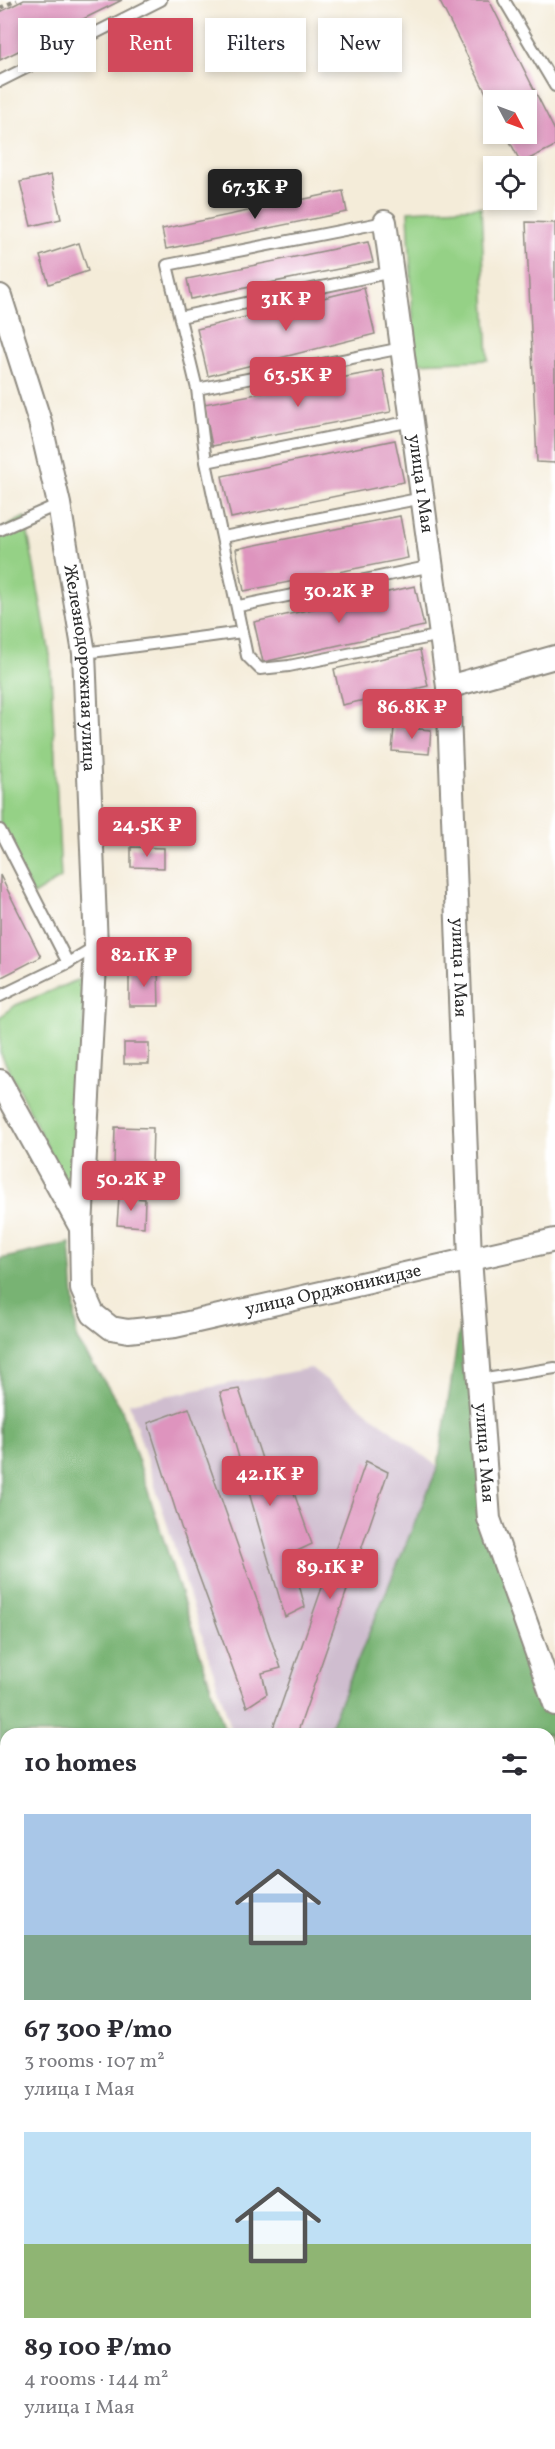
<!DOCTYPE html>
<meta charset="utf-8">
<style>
body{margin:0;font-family:Vollkorn,serif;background:#f2f2f3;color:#2b2b33;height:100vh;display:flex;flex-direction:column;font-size:22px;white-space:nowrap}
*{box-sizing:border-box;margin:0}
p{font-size:20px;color:#7c7c81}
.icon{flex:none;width:33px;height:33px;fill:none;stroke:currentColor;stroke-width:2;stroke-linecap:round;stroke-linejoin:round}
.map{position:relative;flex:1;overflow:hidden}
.details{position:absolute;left:0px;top:1728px;width:555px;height:722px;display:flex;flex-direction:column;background:#fff;border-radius:18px 18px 0 0;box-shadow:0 3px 9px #0003}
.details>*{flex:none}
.hud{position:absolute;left:18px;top:18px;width:519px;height:54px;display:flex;gap:12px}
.needle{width:39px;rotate:131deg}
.tools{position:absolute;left:483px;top:90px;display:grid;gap:12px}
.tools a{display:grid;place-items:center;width:54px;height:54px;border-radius:0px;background:#fff;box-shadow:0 3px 9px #0003;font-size:30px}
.price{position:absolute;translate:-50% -51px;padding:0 14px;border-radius:6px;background:#d1495b;color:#fff;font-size:20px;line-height:39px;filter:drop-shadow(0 2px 3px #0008)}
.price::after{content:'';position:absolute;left:50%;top:36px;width:18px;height:14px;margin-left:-9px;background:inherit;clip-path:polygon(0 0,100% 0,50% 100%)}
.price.on{background:#222;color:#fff}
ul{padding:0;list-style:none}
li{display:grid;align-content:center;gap:12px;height:318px;padding:0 24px}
li span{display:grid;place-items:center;height:186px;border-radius:0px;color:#555}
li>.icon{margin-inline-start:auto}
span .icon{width:108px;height:108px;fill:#fffc;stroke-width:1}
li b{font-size:26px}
h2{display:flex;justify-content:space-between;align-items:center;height:72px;padding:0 24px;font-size:26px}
.chip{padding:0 21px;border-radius:0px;background:#fff;box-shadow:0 3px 9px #0003;font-size:21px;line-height:54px}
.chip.on{background:#d1495b;color:#fff}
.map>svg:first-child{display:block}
.industrial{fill:#cfbdcf}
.green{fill:#95d186;stroke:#607e58;stroke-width:1.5}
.forest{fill:#78b373;stroke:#526f4f;stroke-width:1.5}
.building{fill:#de94be}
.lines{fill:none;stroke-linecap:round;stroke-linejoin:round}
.lane-casing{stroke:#908c82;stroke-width:14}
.street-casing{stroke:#908c82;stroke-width:26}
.path{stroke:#908c82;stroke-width:4;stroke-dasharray:4.5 4.5;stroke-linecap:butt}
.lane{stroke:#fff;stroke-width:10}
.street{stroke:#fff;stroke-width:22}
.labels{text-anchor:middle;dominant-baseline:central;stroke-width:4.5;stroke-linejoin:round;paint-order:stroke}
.street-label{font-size:18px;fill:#2b2b2b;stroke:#fff}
</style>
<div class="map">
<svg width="555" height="2449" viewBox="0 0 555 2449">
<rect width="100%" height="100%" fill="#fff"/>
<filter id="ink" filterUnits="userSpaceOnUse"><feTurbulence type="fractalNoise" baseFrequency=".0167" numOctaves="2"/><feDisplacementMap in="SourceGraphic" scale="12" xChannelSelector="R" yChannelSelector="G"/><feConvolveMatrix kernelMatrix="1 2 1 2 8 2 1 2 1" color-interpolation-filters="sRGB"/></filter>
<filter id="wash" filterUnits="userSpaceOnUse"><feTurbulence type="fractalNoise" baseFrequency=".008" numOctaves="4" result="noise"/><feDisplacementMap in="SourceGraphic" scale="24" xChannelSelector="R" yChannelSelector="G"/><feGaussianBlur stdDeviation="1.35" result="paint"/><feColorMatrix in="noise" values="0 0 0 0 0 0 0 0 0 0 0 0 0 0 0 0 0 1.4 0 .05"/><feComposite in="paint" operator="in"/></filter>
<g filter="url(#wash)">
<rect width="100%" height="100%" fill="#f4ecd9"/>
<path class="industrial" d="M 311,1368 L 438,1467 L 327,1734 L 233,1734 L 129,1403 Z"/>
<path class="green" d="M 481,207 L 488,360 L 415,363 L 408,211 Z
M 25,517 L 50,655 L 61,878 L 33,895 L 0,830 L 0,530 Z
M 80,979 L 85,987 L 77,1207 L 0,1052 L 0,1017 L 16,1005 Z"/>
<path class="forest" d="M 70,1243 L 77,1340 L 121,1407 L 226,1734 L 6,1734 L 6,2325 L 0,2340 L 0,1259 Z
M 470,1258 L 489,1519 L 555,1704 L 555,2449 L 0,2449 L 0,2357 L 6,2361 L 6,2444 L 549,2444 L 549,1734 L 327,1734 L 438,1467 Z"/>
<g id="blocks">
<path class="building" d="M 24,0 L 122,0 L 0,60 L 0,12 Z
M 439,0 L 489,0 L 555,131 L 555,146 L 521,163 L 506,134 L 526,134 L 526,100 L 494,100 L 494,109 Z
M 51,175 L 61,219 L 31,226 L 20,182 Z
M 343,191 L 347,212 L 166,249 L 162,229 Z
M 526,222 L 555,223 L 555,463 L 537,462 Z
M 368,242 L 373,262 L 191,299 L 187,279 Z
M 79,243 L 88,271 L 49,284 L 40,256 Z
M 364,288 L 375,334 L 208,376 L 197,329 Z
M 383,370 L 391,412 L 212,446 L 204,404 Z
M 395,440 L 404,482 L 231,518 L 222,476 Z
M 400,516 L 408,558 L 244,591 L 236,549 Z
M 415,586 L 424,626 L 263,662 L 254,622 Z
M 420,650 L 428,686 L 342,705 L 334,669 Z
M 394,727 L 431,730 L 429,754 L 392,751 Z
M 131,847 L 164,848 L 164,868 L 131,867 Z
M 0,875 L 41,957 L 0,978 Z
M 129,970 L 158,970 L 159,1006 L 129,1006 Z
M 124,1043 L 149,1043 L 149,1064 L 124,1064 Z
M 115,1127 L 153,1128 L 152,1166 L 114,1165 Z
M 119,1197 L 145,1199 L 144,1227 L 117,1225 Z
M 239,1389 L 269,1480 L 293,1490 L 312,1544 L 291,1554 L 305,1607 L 285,1617 L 220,1392 Z
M 189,1408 L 281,1668 L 262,1673 L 267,1694 L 247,1707 L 181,1527 L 148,1423 Z
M 366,1461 L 388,1472 L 297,1734 L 271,1734 Z"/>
</g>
</g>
<g filter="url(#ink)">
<use href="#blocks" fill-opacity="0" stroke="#908c82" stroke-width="1.5"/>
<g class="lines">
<defs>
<path id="lane" d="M 504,0 L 555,86
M 0,81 L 161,0
M 180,317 L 392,272
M 197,389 L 402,348
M 206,462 L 412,421
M 0,530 L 59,504
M 223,537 L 423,498
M 239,606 L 432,566
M 242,632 L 206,462 L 197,389 L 167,265 L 385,222
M 84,653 L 242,632 L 247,656 L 260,669 L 289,666 L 441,635
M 0,830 L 68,963
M 0,996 L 68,963 L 96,946
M 479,1380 L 555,1368"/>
<g id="street">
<path id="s1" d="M 385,222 L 448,687 L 470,1258 L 489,1519 L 555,1704"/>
<path id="s2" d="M 0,296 L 40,422 L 59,504 L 84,653 L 96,946 L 81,1228 L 82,1289 L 93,1314 L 111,1328 L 128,1331 L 175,1326 L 555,1240"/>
<path d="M 448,687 L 555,657"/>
<path d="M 0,1081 L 81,1228"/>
<path d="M 0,2357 L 6,2361"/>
<path d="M 159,2444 L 170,2449"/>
</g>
</defs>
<use href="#lane" class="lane-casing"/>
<use href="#street" class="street-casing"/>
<path class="path" d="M 0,8 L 17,0
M 51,2449 L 52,2444"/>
<use href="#lane" class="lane"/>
<use href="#street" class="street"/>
</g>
</g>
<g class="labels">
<g class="street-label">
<text stroke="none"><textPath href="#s1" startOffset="264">улица 1 Мая</textPath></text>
<text stroke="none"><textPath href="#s2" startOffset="382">Железнодорожная улица</textPath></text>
<text stroke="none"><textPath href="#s1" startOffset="750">улица 1 Мая</textPath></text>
<text stroke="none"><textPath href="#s2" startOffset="1281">улица Орджоникидзе</textPath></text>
<text stroke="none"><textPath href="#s1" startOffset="1236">улица 1 Мая</textPath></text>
</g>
</g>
</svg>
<div class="tools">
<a><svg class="needle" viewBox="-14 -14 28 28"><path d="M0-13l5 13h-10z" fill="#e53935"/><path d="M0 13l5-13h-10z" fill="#7c7c81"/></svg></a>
<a><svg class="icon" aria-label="locate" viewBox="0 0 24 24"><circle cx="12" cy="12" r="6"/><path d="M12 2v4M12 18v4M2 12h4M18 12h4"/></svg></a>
</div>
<b class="price on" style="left:255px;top:220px">67.3K ₽</b>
<b class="price" style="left:286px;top:332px">31K ₽</b>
<b class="price" style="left:298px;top:408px">63.5K ₽</b>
<b class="price" style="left:339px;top:624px">30.2K ₽</b>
<b class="price" style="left:412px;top:740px">86.8K ₽</b>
<b class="price" style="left:147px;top:858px">24.5K ₽</b>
<b class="price" style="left:144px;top:988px">82.1K ₽</b>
<b class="price" style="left:131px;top:1212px">50.2K ₽</b>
<b class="price" style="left:270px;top:1507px">42.1K ₽</b>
<b class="price" style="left:330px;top:1600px">89.1K ₽</b>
<div class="hud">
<a class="chip">Buy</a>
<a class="chip on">Rent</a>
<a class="chip">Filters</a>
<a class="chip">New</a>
</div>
<section class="details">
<h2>10 homes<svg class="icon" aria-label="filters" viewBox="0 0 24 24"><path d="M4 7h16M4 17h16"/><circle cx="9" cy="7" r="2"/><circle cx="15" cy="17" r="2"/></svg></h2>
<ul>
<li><span style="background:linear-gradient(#a9c7e8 65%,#7fa58c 0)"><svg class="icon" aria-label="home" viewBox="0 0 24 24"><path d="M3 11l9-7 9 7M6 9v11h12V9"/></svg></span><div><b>67 300 ₽/mo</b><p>3 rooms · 107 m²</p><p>улица 1 Мая</p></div></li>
<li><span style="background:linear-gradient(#bfe0f5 60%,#8fb573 0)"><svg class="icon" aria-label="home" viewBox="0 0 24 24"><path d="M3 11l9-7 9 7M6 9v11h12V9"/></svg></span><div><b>89 100 ₽/mo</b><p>4 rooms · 144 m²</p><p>улица 1 Мая</p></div></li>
</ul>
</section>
</div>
